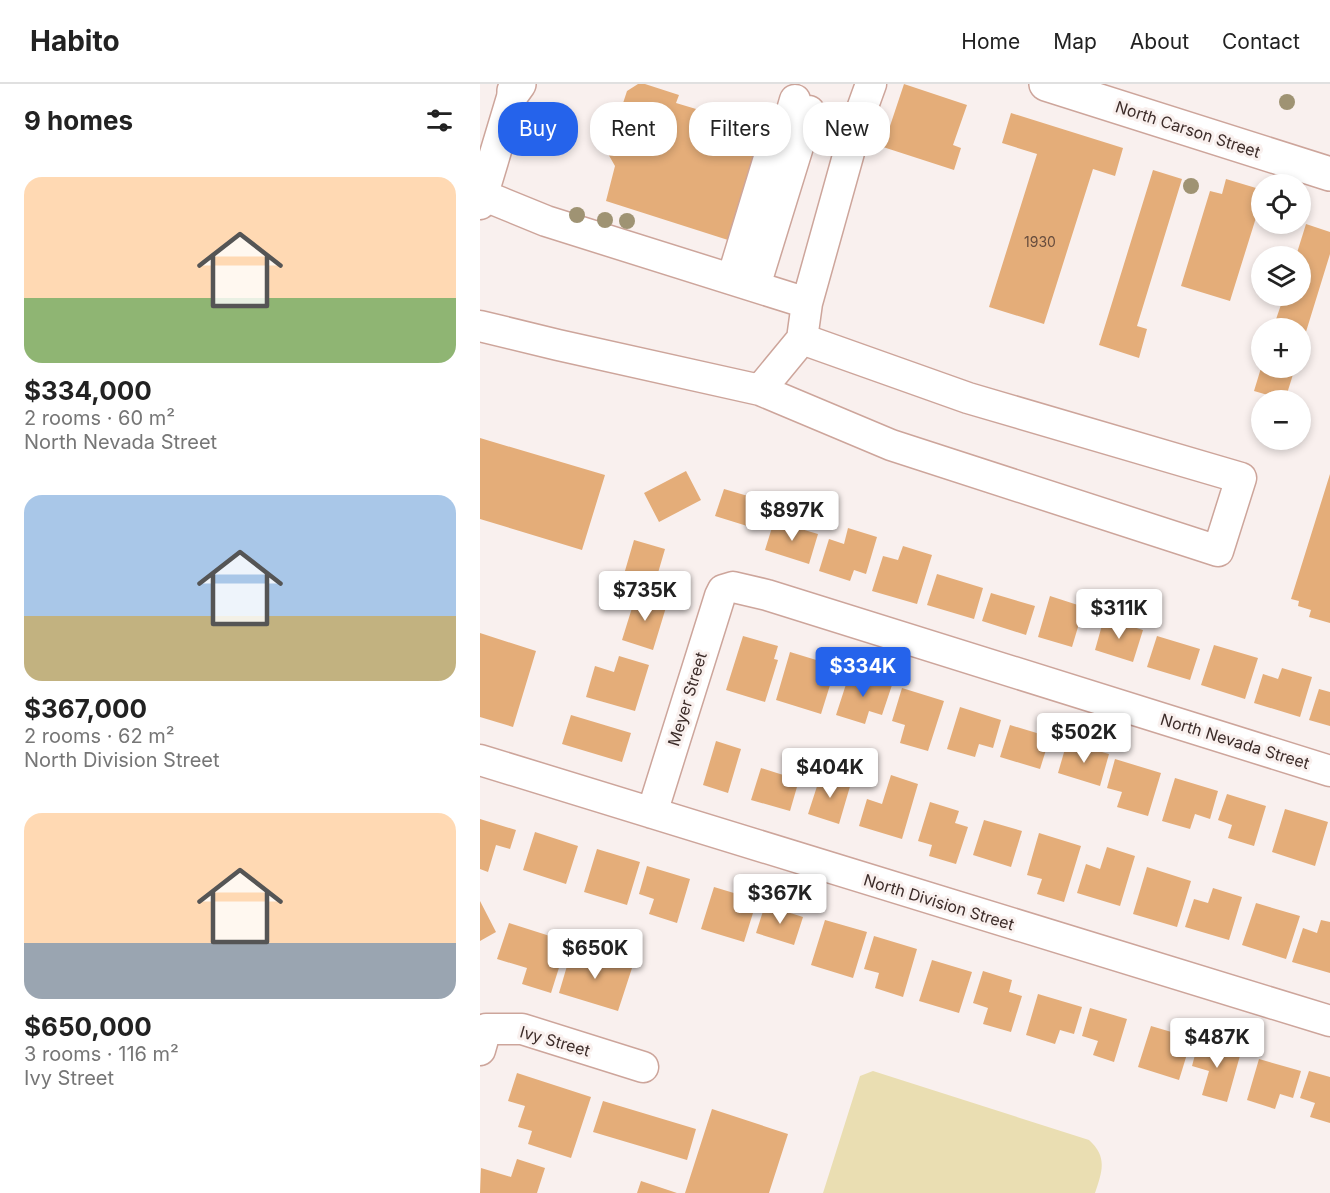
<!DOCTYPE html>
<meta charset="utf-8">
<style>
body{margin:0;font-family:Inter,sans-serif;background:#f6f6f6;color:#222;height:100vh;display:flex;flex-direction:column;font-size:22px;white-space:nowrap}
*{box-sizing:border-box;margin:0}
p{font-size:20px;color:#767676}
.icon{flex:none;width:33px;height:33px;fill:none;stroke:currentColor;stroke-width:2;stroke-linecap:round;stroke-linejoin:round}
.map{position:relative;flex:1;overflow:hidden}
.details{display:flex;flex-direction:column;background:#fff;width:480px}
.details>*{flex:none}
.banner{position:absolute;left:18px;top:18px;width:570px;height:54px;display:flex;gap:12px}
.tools{position:absolute;left:771px;top:90px;display:grid;gap:12px}
.tools a{display:grid;place-items:center;width:60px;height:60px;border-radius:50%;background:#fff;box-shadow:0 3px 9px #0003;font-size:30px}
.price{position:absolute;translate:-50% -51px;padding:0 14px;border-radius:6px;background:#fff;color:#222;font-size:20px;line-height:39px;filter:drop-shadow(0 2px 3px #0008)}
.price::after{content:'';position:absolute;left:50%;top:36px;width:18px;height:14px;margin-left:-9px;background:inherit;clip-path:polygon(0 0,100% 0,50% 100%)}
.price.active{background:#2563eb;color:#fff}
ul{padding:0;list-style:none}
li{display:grid;align-content:center;gap:12px;height:318px;padding:0 24px}
li span{display:grid;place-items:center;height:186px;border-radius:18px;color:#555}
li>.icon{margin-inline-start:auto}
span .icon{width:108px;height:108px;fill:#fffc;stroke-width:1}
li b{font-size:26px}
h2{display:flex;justify-content:space-between;align-items:center;height:72px;padding:0 24px;font-size:26px}
.pill{padding:0 21px;border-radius:24px;background:#fff;box-shadow:0 3px 9px #0003;font-size:21px;line-height:54px}
.pill.active{background:#2563eb;color:#fff}
header{display:flex;align-items:center;gap:36px;box-sizing:border-box;height:84px;padding:0 30px;background:#fff;border-bottom:2px solid #e0e0e0}
header strong{font-size:28px}
nav{display:flex;gap:33px;margin-inline-start:auto;font-size:21px}
main{display:flex;flex:1;min-height:0}
.map>svg:first-child{display:block}
.green{fill:#eadeb2}
.building{fill:#e4ad79}
.lines{fill:none;stroke-linecap:round;stroke-linejoin:round}
.minor-casing{stroke:#cda59b;stroke-width:33}
.major-casing{stroke:#cda59b;stroke-width:36}
.minor{stroke:#fff;stroke-width:30}
.major{stroke:#fff;stroke-width:33}
.tree{fill:#9f9373}
.labels{text-anchor:middle;dominant-baseline:central;stroke-width:6;stroke-linejoin:round;paint-order:stroke}
.number-label{font-size:14px;fill:#664c3d}
.street-label{font-size:16px;fill:#3c2c29;stroke:#f9f0ee}
</style>
<header>
<strong>Habito</strong>
<nav><a>Home</a><a>Map</a><a>About</a><a>Contact</a></nav>
</header>
<main>
<section class="details">
<h2>9 homes<svg class="icon" aria-label="filters" viewBox="0 0 24 24"><path d="M4 7h16M4 17h16"/><circle cx="9" cy="7" r="2"/><circle cx="15" cy="17" r="2"/></svg></h2>
<ul>
<li><span style="background:linear-gradient(#ffd9b3 65%,#8fb573 0)"><svg class="icon" aria-label="home" viewBox="0 0 24 24"><path d="M3 11l9-7 9 7M6 9v11h12V9"/></svg></span><div><b>$334,000</b><p>2 rooms · 60 m²</p><p>North Nevada Street</p></div></li>
<li><span style="background:linear-gradient(#a9c7e8 65%,#c2b280 0)"><svg class="icon" aria-label="home" viewBox="0 0 24 24"><path d="M3 11l9-7 9 7M6 9v11h12V9"/></svg></span><div><b>$367,000</b><p>2 rooms · 62 m²</p><p>North Division Street</p></div></li>
<li><span style="background:linear-gradient(#ffd9b3 70%,#9aa5b1 0)"><svg class="icon" aria-label="home" viewBox="0 0 24 24"><path d="M3 11l9-7 9 7M6 9v11h12V9"/></svg></span><div><b>$650,000</b><p>3 rooms · 116 m²</p><p>Ivy Street</p></div></li>
</ul>
</section>
<div class="map">
<svg width="850" height="1109" viewBox="0 0 850 1109">
<rect width="100%" height="100%" fill="#f9f0ee"/>
<path class="green" d="M 393,987 L 609,1056 C 628,1073 622,1088 615,1109 L 343,1109 L 380,992 Z"/>
<path class="building" d="M 158,0 L 165,0 L 199,11 L 196,19 L 283,45 L 248,156 L 126,117 L 135,82 L 127,68 L 147,7 Z
M 424,0 L 487,21 L 473,61 L 481,64 L 474,86 L 403,63 Z
M 531,29 L 643,64 L 635,92 L 613,85 L 564,240 L 509,223 L 557,70 L 522,59 Z
M 673,86 L 702,95 L 657,242 L 667,245 L 659,274 L 619,261 Z
M 746,95 L 776,104 L 771,121 L 779,124 L 750,217 L 701,202 L 730,107 L 742,110 Z
M 826,140 L 850,148 L 850,170 L 821,264 L 820,244 L 793,244 L 804,212 L 820,212 L 820,172 L 816,172 Z
M 781,284 L 815,284 L 805,316 L 774,307 Z
M 0,354 L 125,391 L 102,466 L 0,435 Z
M 206,387 L 221,416 L 179,438 L 164,409 Z
M 850,390 L 850,539 L 829,533 L 831,526 L 818,522 L 819,517 L 811,515 Z
M 244,405 L 288,418 L 280,446 L 235,432 Z
M 294,437 L 338,450 L 329,480 L 285,466 Z
M 368,444 L 397,453 L 386,490 L 374,486 L 370,497 L 339,487 L 349,455 L 364,460 Z
M 154,456 L 185,465 L 173,506 L 142,497 Z
M 423,462 L 452,471 L 437,520 L 392,507 L 403,472 L 418,476 Z
M 457,490 L 503,504 L 494,535 L 447,521 Z
M 511,509 L 555,522 L 546,551 L 502,537 Z
M 156,511 L 187,520 L 173,566 L 142,556 Z
M 570,512 L 604,523 L 592,563 L 558,553 Z
M 624,534 L 663,546 L 653,578 L 615,566 Z
M 0,549 L 56,567 L 33,643 L 0,633 Z
M 263,552 L 298,562 L 294,575 L 298,576 L 285,618 L 246,606 Z
M 677,552 L 720,565 L 710,596 L 667,583 Z
M 734,561 L 778,574 L 765,615 L 721,601 Z
M 310,568 L 356,582 L 341,630 L 296,616 Z
M 139,572 L 169,581 L 155,627 L 106,613 L 115,582 L 134,588 Z
M 802,584 L 832,593 L 820,633 L 774,619 L 783,590 L 798,595 Z
M 370,588 L 412,601 L 402,631 L 389,627 L 385,640 L 356,631 Z
M 422,604 L 464,617 L 448,667 L 420,659 L 425,641 L 412,637 Z
M 839,605 L 850,608 L 850,642 L 829,636 Z
M 480,623 L 521,636 L 513,664 L 499,660 L 495,673 L 467,665 Z
M 91,631 L 151,649 L 142,678 L 82,660 Z
M 530,641 L 570,653 L 560,685 L 520,673 Z
M 236,657 L 261,665 L 248,709 L 223,701 Z
M 587,658 L 629,670 L 620,702 L 578,689 Z
M 635,675 L 681,689 L 668,732 L 637,723 L 642,708 L 627,704 Z
M 281,684 L 319,696 L 310,727 L 271,716 Z
M 341,690 L 371,699 L 359,740 L 328,730 Z
M 411,691 L 438,700 L 422,755 L 379,742 L 387,715 L 402,720 Z
M 695,694 L 738,707 L 730,735 L 715,730 L 710,745 L 682,737 Z
M 747,710 L 786,722 L 774,762 L 748,754 L 752,741 L 738,736 Z
M 450,718 L 479,727 L 475,739 L 488,743 L 476,780 L 449,772 L 452,761 L 438,757 Z
M 805,725 L 848,738 L 835,782 L 792,768 Z
M 0,735 L 36,746 L 30,765 L 16,761 L 8,788 L 0,785 Z
M 504,736 L 542,747 L 531,783 L 493,771 Z
M 55,748 L 98,762 L 86,800 L 43,786 Z
M 559,749 L 601,762 L 584,818 L 557,810 L 562,795 L 547,791 Z
M 627,763 L 655,772 L 640,822 L 597,809 L 606,780 L 620,785 Z
M 117,765 L 160,778 L 147,821 L 104,808 Z
M 167,782 L 210,795 L 197,839 L 169,830 L 174,815 L 159,810 Z
M 667,783 L 711,797 L 697,843 L 653,830 Z
M 234,803 L 277,816 L 264,858 L 221,845 Z
M 733,804 L 762,813 L 749,856 L 705,843 L 714,815 L 728,819 Z
M 0,817 L 16,848 L 0,857 Z
M 776,819 L 820,832 L 806,875 L 762,861 Z
M 285,821 L 323,833 L 314,861 L 276,849 Z
M 345,836 L 387,848 L 373,894 L 331,881 Z
M 841,836 L 850,838 L 850,889 L 812,878 L 823,844 L 837,849 Z
M 29,839 L 73,853 L 69,866 L 83,871 L 71,909 L 42,900 L 47,884 L 17,875 Z
M 394,852 L 437,865 L 423,913 L 395,904 L 399,889 L 384,885 Z
M 92,865 L 152,884 L 138,927 L 79,909 Z
M 452,876 L 492,888 L 479,929 L 439,917 Z
M 503,887 L 532,896 L 529,908 L 542,912 L 531,948 L 503,940 L 508,924 L 493,919 Z
M 558,910 L 602,923 L 594,950 L 580,946 L 575,960 L 546,951 Z
M 610,924 L 647,935 L 634,978 L 613,971 L 618,957 L 602,952 Z
M 671,942 L 712,954 L 699,996 L 658,983 Z
M 719,956 L 761,968 L 747,1018 L 722,1011 L 729,987 L 712,982 Z
M 779,975 L 821,987 L 813,1014 L 800,1010 L 795,1025 L 767,1016 Z
M 829,987 L 850,993 L 850,1039 L 830,1033 L 835,1019 L 820,1014 Z
M 37,989 L 111,1013 L 91,1074 L 48,1060 L 52,1047 L 38,1043 L 45,1022 L 28,1017 Z
M 123,1017 L 216,1045 L 207,1076 L 113,1048 Z
M 232,1025 L 308,1050 L 289,1109 L 205,1109 Z
M 37,1075 L 65,1084 L 57,1109 L 0,1109 L 1,1084 L 31,1093 Z
M 161,1097 L 197,1109 L 157,1109 Z"/>
<g class="lines">
<defs>
<path id="minor" d="M 0,110 L 66,137 L 327,219
M 0,120 L 36,0
M 252,195 L 292,64 L 306,47 L 315,16
M 275,202 L 329,27
M 0,242 L 78,261 L 280,306 L 411,361 L 738,467 L 761,394 L 488,314 L 322,255
M 280,306 L 322,255 L 327,219 L 378,36 L 391,0
M 0,676 L 850,937
M 172,729 L 240,512 L 243,506 L 253,503 L 287,511 L 850,687
M 0,966 L 6,945 L 42,945 L 163,983"/>
<path id="major" d="M 566,0 L 850,90
M 34,7 L 39,0"/>
</defs>
<use href="#minor" class="minor-casing"/>
<use href="#major" class="major-casing"/>
<use href="#minor" class="minor"/>
<use href="#major" class="major"/>
</g>
<g class="tree">
<circle cx="807" cy="18" r="8"/>
<circle cx="711" cy="102" r="8"/>
<circle cx="97" cy="131" r="8"/>
<circle cx="125" cy="136" r="8"/>
<circle cx="147" cy="137" r="8"/>
</g>
<g class="labels">
<g class="number-label">
<text x="560" y="157">1930</text>
</g>
<g class="street-label">
<text transform="translate(708 45) rotate(18)">North Carson Street</text>
<text transform="translate(207 615) rotate(-73)">Meyer Street</text>
<text transform="translate(755 657) rotate(17)">North Nevada Street</text>
<text transform="translate(459 818) rotate(17)">North Division Street</text>
<text transform="translate(75 957) rotate(16)">Ivy Street</text>
</g>
</g>
</svg>
<div class="tools">
<a><svg class="icon" aria-label="locate" viewBox="0 0 24 24"><circle cx="12" cy="12" r="6"/><path d="M12 2v4M12 18v4M2 12h4M18 12h4"/></svg></a>
<a><svg class="icon" aria-label="layers" viewBox="0 0 24 24"><path d="M12 4l9 5-9 5-9-5zM3 14l9 5 9-5"/></svg></a>
<a>+</a>
<a>−</a>
</div>
<b class="price" style="left:312px;top:458px">$897K</b>
<b class="price" style="left:165px;top:538px">$735K</b>
<b class="price" style="left:639px;top:556px">$311K</b>
<b class="price active" style="left:383px;top:614px">$334K</b>
<b class="price" style="left:604px;top:680px">$502K</b>
<b class="price" style="left:350px;top:715px">$404K</b>
<b class="price" style="left:300px;top:841px">$367K</b>
<b class="price" style="left:115px;top:896px">$650K</b>
<b class="price" style="left:737px;top:985px">$487K</b>
<div class="banner">
<a class="pill active">Buy</a>
<a class="pill">Rent</a>
<a class="pill">Filters</a>
<a class="pill">New</a>
</div>
</div>
</main>
